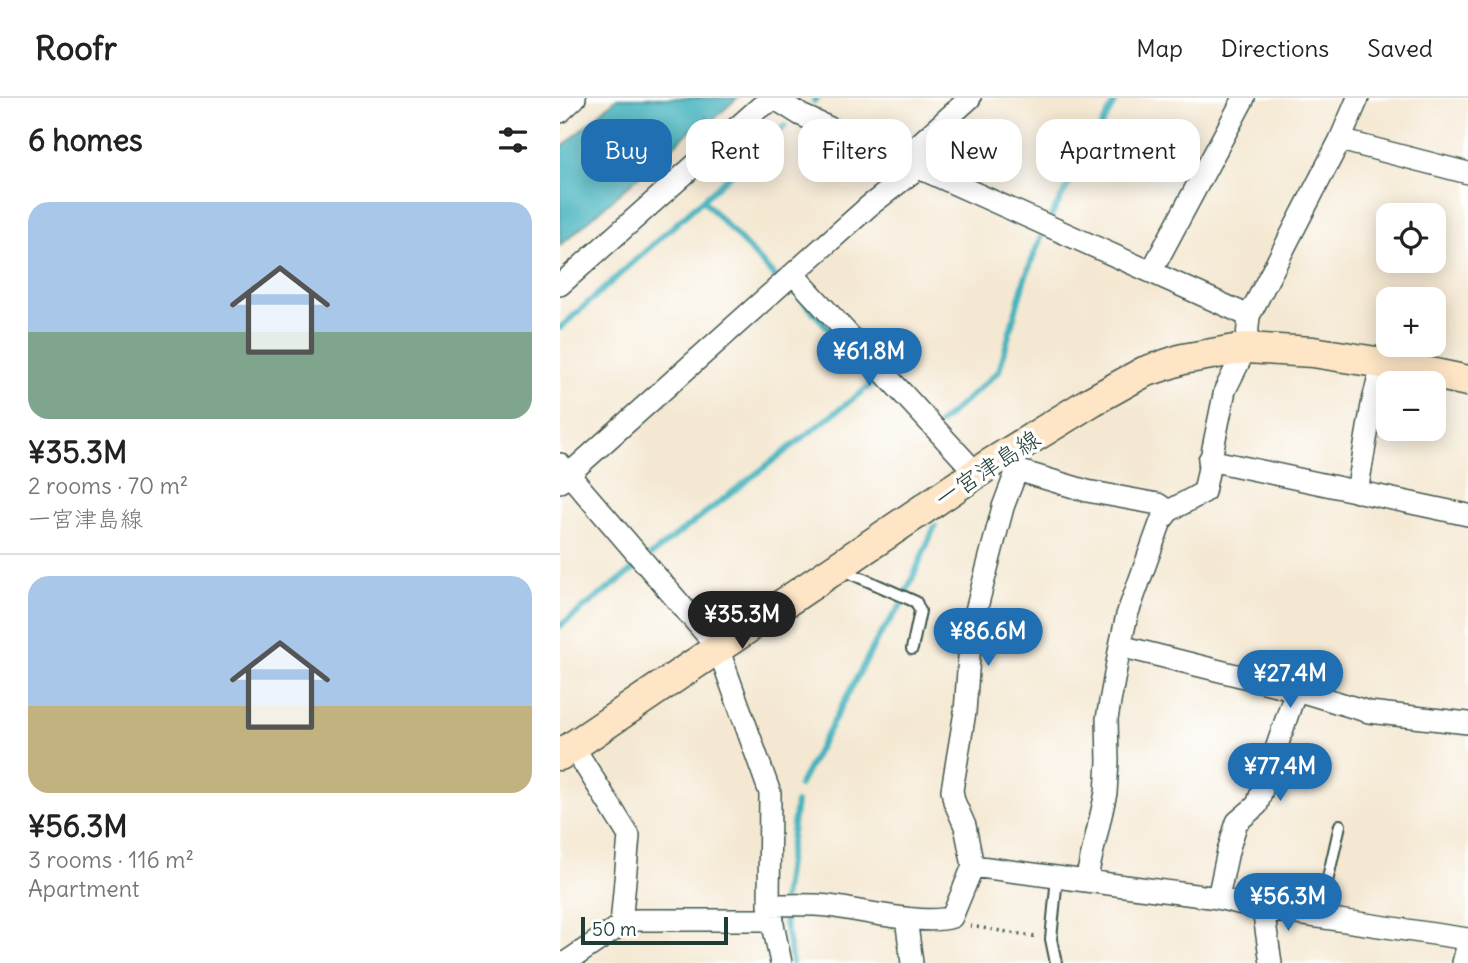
<!DOCTYPE html>
<meta charset="utf-8">
<style>
body{margin:0;font-family:Delius,"Klee One",sans-serif;background:#f2f2f2;color:#222;height:100vh;display:flex;flex-direction:column;font-size:26px;white-space:nowrap}
*{box-sizing:border-box;margin:0}
p{font-size:23px;color:#767676}
.icon{flex:none;width:38px;height:38px;fill:none;stroke:currentColor;stroke-width:2;stroke-linecap:round;stroke-linejoin:round}
.map{position:relative;flex:1;overflow:hidden}
.sheet{display:flex;flex-direction:column;background:#fff;width:560px}
.sheet>*{flex:none}
.top-card{position:absolute;left:21px;top:21px;width:665px;height:63px;display:flex;gap:14px}
.tools{position:absolute;left:816px;top:105px;display:grid;gap:14px}
.tools a{display:grid;place-items:center;width:70px;height:70px;border-radius:14px;background:#fff;box-shadow:0 4px 18px #0003;font-size:35px}
.scale{position:absolute;left:21px;bottom:18px;width:147px;box-sizing:border-box;padding-left:7px;border:4px solid #1f3d34;border-top:0;font-size:19px;line-height:24px;white-space:nowrap;color:#1f3d34;-webkit-text-stroke:5px #fff;paint-order:stroke}
.price{position:absolute;translate:-50% -60px;padding:0 16px;border-radius:24px;background:#1f6fb2;color:#fff;font-size:23px;line-height:46px;filter:drop-shadow(0 2px 4px #0008)}
.price::after{content:'';position:absolute;left:50%;top:42px;width:21px;height:16px;margin-left:-10px;background:inherit;clip-path:polygon(0 0,100% 0,50% 100%)}
.price.selected{background:#222;color:#fff}
ul{padding:0;list-style:none}
li{display:grid;align-content:center;gap:14px;height:371px;padding:0 28px}
li+li{border-top:2px solid #e0e0e0}
li span{display:grid;place-items:center;height:217px;border-radius:21px;color:#555}
li>.icon{margin-inline-start:auto}
span .icon{width:126px;height:126px;fill:#fffc;stroke-width:1}
li b{font-size:30px}
h2{display:flex;justify-content:space-between;align-items:center;height:84px;padding:0 28px;font-size:30px}
.chip{padding:0 24px;border-radius:21px;background:#fff;box-shadow:0 4px 18px #0003;font-size:24px;line-height:63px}
.chip.selected{background:#1f6fb2;color:#fff}
header{display:flex;align-items:center;gap:42px;box-sizing:border-box;height:98px;padding:0 35px;background:#fff;border-bottom:2px solid #e0e0e0}
header strong{font-size:33px}
nav{display:flex;gap:38px;margin-inline-start:auto;font-size:24px}
main{display:flex;flex:1;min-height:0}
.map>svg:first-child{display:block}
.water{fill:#43b2bd;stroke:#317878;stroke-width:2}
.lines{fill:none;stroke-linecap:round;stroke-linejoin:round}
.stream{stroke:#43b2bd;stroke-width:6}
.lane-casing{stroke:#3f574c;stroke-width:14}
.street-casing{stroke:#3f574c;stroke-width:24}
.secondary-casing{stroke:#3f574c;stroke-width:33}
.path{stroke:#3f574c;stroke-width:3.5;stroke-dasharray:2 5;stroke-linecap:butt}
.lane{stroke:#fff;stroke-width:10}
.street{stroke:#fff;stroke-width:21}
.secondary{stroke:#fee5c5;stroke-width:30}
.labels{text-anchor:middle;dominant-baseline:central;stroke-width:7;stroke-linejoin:round;paint-order:stroke}
.street-label{font-size:24px;fill:#1f3d34;stroke:#fff}
</style>
<header>
<strong>Roofr</strong>
<nav><a>Map</a><a>Directions</a><a>Saved</a></nav>
</header>
<main>
<section class="sheet">
<h2>6 homes<svg class="icon" aria-label="filters" viewBox="0 0 24 24"><path d="M4 7h16M4 17h16"/><circle cx="9" cy="7" r="2"/><circle cx="15" cy="17" r="2"/></svg></h2>
<ul>
<li><span style="background:linear-gradient(#a9c7e8 60%,#7fa58c 0)"><svg class="icon" aria-label="home" viewBox="0 0 24 24"><path d="M3 11l9-7 9 7M6 9v11h12V9"/></svg></span><div><b>¥35.3M</b><p>2 rooms · 70 m²</p><p>一宮津島線</p></div></li>
<li><span style="background:linear-gradient(#a9c7e8 60%,#c2b280 0)"><svg class="icon" aria-label="home" viewBox="0 0 24 24"><path d="M3 11l9-7 9 7M6 9v11h12V9"/></svg></span><div><b>¥56.3M</b><p>3 rooms · 116 m²</p><p>Apartment</p></div></li>
</ul>
</section>
<div class="map">
<svg width="908" height="865" viewBox="0 0 908 865">
<rect width="100%" height="100%" fill="#fff"/>
<filter id="ink" filterUnits="userSpaceOnUse"><feTurbulence type="fractalNoise" baseFrequency=".0143" numOctaves="2"/><feDisplacementMap in="SourceGraphic" scale="14" xChannelSelector="R" yChannelSelector="G"/><feConvolveMatrix kernelMatrix="1 2 1 2 8 2 1 2 1" color-interpolation-filters="sRGB"/></filter>
<filter id="wash" filterUnits="userSpaceOnUse"><feTurbulence type="fractalNoise" baseFrequency=".00686" numOctaves="4" result="noise"/><feDisplacementMap in="SourceGraphic" scale="28" xChannelSelector="R" yChannelSelector="G"/><feGaussianBlur stdDeviation="1.57" result="paint"/><feColorMatrix in="noise" values="0 0 0 0 0 0 0 0 0 0 0 0 0 0 0 0 0 1.4 0 .05"/><feComposite in="paint" operator="in"/></filter>
<g filter="url(#wash)">
<rect width="100%" height="100%" fill="#f4e8d2"/>
<path class="water" d="M 57,0 L 177,0 L 151,24 L 146,19 L 0,148 L 0,51 Z"/>
<g class="lines">
<path class="stream" d="M 254,3 L 258,0
M 143,102 L 216,180
M 491,118 L 557,0
M 228,192 L 235,194 L 396,371
M 0,230 L 225,28
M 379,326 L 439,273 L 464,183 L 481,139
M 91,457 L 316,283
M 346,495 L 375,428
M 0,528 L 78,468
M 239,688 L 318,540 L 341,507
M 223,801 L 236,705
M 223,813 L 232,865"/>
</g>
</g>
<g filter="url(#ink)">
<g class="lines">
<defs>
<path id="lane" d="M 281,471 L 356,504 L 360,513 L 352,551
M 759,819 L 780,727
M 496,865 L 491,841 L 497,779"/>
<path id="street" d="M 214,0 L 241,17 L 689,218
M 0,14 L 15,0
M 780,42 L 908,75
M 393,85 L 391,70 L 358,47 L 410,0
M 591,174 L 684,0
M 233,176 L 417,376
M 0,187 L 200,9 L 218,0
M 453,361 L 457,372 L 527,393 L 598,406 L 609,413
M 649,362 L 908,417
M 0,366 L 158,550 L 210,695 L 209,807 L 221,865
M 0,384 L 309,108 L 358,70
M 797,394 L 812,307 L 822,265
M 560,548 L 736,592 L 809,614 L 908,625
M 13,648 L 69,738 L 61,827
M 413,768 L 405,728 L 394,703 L 392,692 L 405,614 L 411,532 L 443,409 L 457,372
M 526,783 L 658,800 L 703,811 L 908,841
M 658,800 L 668,753 L 677,724 L 697,707 L 736,592
M 209,807 C 229,807 250,806 269,808 C 299,812 366,828 392,819 L 413,768 L 526,783 L 546,695 L 548,663 L 547,621 L 560,548 L 567,517 L 601,423 L 609,413 L 644,394 L 665,292 L 686,250 L 689,218 L 780,42 L 798,0
M 703,811 L 711,865
M 346,820 L 352,865
M 5,865 L 61,827 L 76,822 L 213,822
M 903,865 L 908,845"/>
<path id="secondary" d="M 0,657 L 430,366 L 532,303 L 584,274 L 623,261 L 686,250 L 753,254 L 822,265 L 908,283"/>
</defs>
<use href="#lane" class="lane-casing"/>
<use href="#street" class="street-casing"/>
<use href="#secondary" class="secondary-casing"/>
<path class="path" d="M 410,828 L 479,839"/>
<use href="#lane" class="lane"/>
<use href="#street" class="street"/>
<use href="#secondary" class="secondary"/>
</g>
</g>
<g class="labels">
<g class="street-label">
<text transform="translate(427 370) rotate(-33)">一宮津島線</text>
</g>
</g>
</svg>
<div class="tools">
<a><svg class="icon" aria-label="locate" viewBox="0 0 24 24"><circle cx="12" cy="12" r="6"/><path d="M12 2v4M12 18v4M2 12h4M18 12h4"/></svg></a>
<a>+</a>
<a>−</a>
</div>
<div class="scale">50 m</div>
<b class="price" style="left:309px;top:290px">¥61.8M</b>
<b class="price selected" style="left:182px;top:553px">¥35.3M</b>
<b class="price" style="left:428px;top:570px">¥86.6M</b>
<b class="price" style="left:730px;top:612px">¥27.4M</b>
<b class="price" style="left:720px;top:705px">¥77.4M</b>
<b class="price" style="left:728px;top:835px">¥56.3M</b>
<div class="top-card">
<a class="chip selected">Buy</a>
<a class="chip">Rent</a>
<a class="chip">Filters</a>
<a class="chip">New</a>
<a class="chip">Apartment</a>
</div>
</div>
</main>
